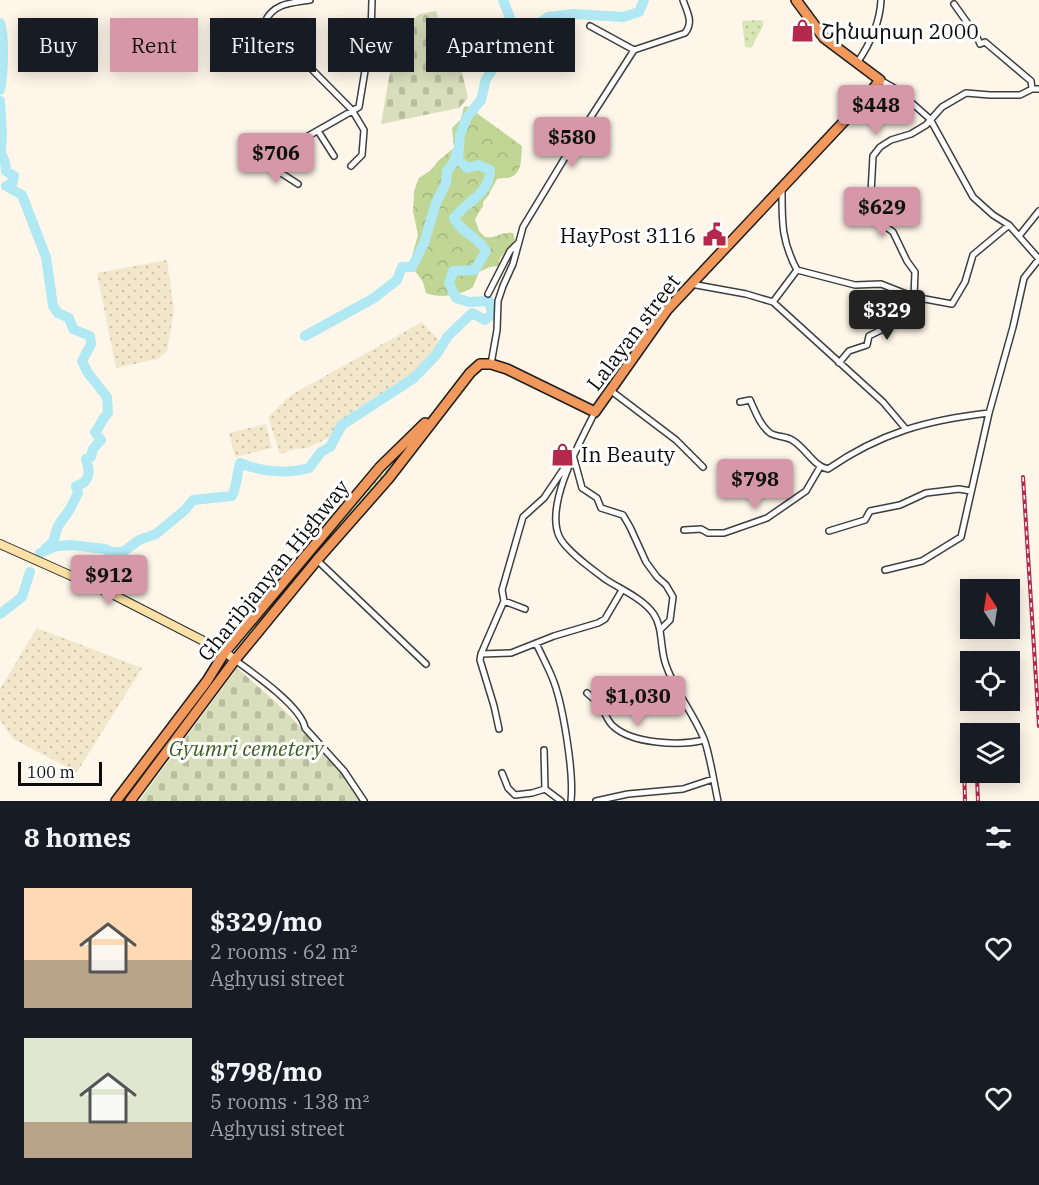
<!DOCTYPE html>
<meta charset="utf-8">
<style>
body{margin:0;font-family:"IBM Plex Serif","Noto Sans Armenian",serif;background:#20242c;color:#f1f3f6;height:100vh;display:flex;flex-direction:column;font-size:22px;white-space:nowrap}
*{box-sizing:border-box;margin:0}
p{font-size:20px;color:#9ea1a6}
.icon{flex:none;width:33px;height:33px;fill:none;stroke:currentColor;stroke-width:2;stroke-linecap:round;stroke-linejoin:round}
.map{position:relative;height:801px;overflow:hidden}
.panel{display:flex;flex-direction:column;background:#171b24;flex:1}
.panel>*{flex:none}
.hud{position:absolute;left:18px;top:18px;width:600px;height:54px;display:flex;gap:12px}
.needle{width:39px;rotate:348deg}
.fabs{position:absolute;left:960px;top:579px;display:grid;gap:12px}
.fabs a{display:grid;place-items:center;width:60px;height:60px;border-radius:0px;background:#171b24;box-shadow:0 3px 15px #0003;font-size:30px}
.scale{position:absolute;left:18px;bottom:15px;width:84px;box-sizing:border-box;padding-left:6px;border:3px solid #0b0b0b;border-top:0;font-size:16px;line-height:21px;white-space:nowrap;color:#0b0b0b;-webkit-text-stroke:4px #fff;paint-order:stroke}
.price{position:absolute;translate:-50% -51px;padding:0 14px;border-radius:6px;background:#d698a9;color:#111;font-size:20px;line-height:39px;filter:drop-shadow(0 2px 3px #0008)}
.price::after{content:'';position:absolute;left:50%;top:36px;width:18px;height:14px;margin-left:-9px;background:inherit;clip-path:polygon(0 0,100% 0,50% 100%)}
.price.on{background:#222;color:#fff}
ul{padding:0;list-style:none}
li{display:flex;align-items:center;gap:18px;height:150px;padding:0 24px}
li span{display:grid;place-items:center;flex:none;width:168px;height:120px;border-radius:0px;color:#555}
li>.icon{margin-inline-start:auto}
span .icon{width:72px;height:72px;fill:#fffc;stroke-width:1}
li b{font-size:26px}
h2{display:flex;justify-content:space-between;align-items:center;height:72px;padding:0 24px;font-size:26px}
.pill{padding:0 21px;border-radius:0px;background:#171b24;box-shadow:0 3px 15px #0003;font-size:21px;line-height:54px}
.pill.on{background:#d698a9;color:#111}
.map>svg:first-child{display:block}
.farmland{fill:url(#farmland-dots)}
.grass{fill:url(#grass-dots)}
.forest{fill:url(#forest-crowns)}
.cemetery{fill:url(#cemetery-stones)}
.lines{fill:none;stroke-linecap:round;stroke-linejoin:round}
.river{stroke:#b0e8f3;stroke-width:10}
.minor-casing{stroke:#3e3e3e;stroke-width:8}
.secondary-casing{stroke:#2d2d2d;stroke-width:10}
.trunk-casing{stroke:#1c1c1c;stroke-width:12}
.minor{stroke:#fff;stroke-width:5}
.secondary{stroke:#fce1a6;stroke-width:8}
.trunk{stroke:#f1985d;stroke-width:9}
.rail-casing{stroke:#b4294b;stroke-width:4}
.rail{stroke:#fff;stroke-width:1.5;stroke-dasharray:4.5;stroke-linecap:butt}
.labels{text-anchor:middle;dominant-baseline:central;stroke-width:6;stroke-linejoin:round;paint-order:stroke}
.poi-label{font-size:21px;fill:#0b0b0b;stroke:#fff;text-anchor:start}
.street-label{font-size:21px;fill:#0b0b0b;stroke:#fff}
.park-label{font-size:21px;font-style:italic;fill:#395f1e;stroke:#fff}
</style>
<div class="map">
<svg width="1039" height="801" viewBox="0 0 1039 801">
<defs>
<pattern id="farmland-dots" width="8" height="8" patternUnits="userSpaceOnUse" patternTransform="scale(1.5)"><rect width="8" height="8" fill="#f2e7cb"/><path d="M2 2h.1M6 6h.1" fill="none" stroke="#cec5ad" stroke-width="1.8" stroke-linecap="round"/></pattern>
<pattern id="grass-dots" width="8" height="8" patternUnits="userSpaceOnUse" patternTransform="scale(1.5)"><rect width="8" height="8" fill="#d8e6b5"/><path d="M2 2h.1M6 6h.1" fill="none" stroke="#b8c49a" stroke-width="1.8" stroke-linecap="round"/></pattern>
<pattern id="forest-crowns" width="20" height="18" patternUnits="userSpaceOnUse" patternTransform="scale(1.5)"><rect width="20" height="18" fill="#bfd695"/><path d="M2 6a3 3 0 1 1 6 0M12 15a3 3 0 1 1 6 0" fill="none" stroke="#a3b67f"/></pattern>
<pattern id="cemetery-stones" width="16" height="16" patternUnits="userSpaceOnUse" patternTransform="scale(1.5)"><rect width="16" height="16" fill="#d9debc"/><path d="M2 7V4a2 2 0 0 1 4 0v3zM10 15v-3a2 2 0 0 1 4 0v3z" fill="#b9bda0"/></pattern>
</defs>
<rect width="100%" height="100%" fill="#fef6e9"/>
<path class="farmland" d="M 167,260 L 174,311 L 167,351 L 158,359 L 116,368 L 97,273 Z
M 422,322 L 438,339 L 437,353 L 417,375 L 370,408 L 357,408 L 328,438 L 307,448 L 295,449 L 280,454 L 268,417 L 291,395 Z
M 266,424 L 272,448 L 235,457 L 229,433 Z
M 37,628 L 142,668 L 77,772 L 13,739 L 0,720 L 0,689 Z"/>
<path class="grass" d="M 760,20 L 763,21 L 763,26 L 751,48 L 745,47 L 742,21 Z
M 399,453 L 402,455 L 400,457 L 237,648 L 234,646 Z"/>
<path class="forest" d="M 467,106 L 522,146 C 521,157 523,175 508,178 C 504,178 501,178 497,179 L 488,196 L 483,202 L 483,206 L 475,219 L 479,231 L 485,237 C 495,239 503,231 513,233 L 515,240 L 500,258 L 498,266 L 490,267 L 479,272 L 473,287 C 460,295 441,299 426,293 L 423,282 L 412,267 L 412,256 L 418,235 L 413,211 L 414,191 L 419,178 L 431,170 L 438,161 L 454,148 L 452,128 L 461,119 L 464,107 Z"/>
<path class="cemetery" d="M 436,11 L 446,47 L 456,47 L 468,98 L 459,108 L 381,124 L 397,31 L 420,14 Z
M 237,668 C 283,707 328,750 361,801 L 139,801 Z"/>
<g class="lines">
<path class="river" d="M 503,0 L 518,38
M 0,23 C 5,36 3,76 0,90
M 0,101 L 2,135 L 1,153 L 5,162 L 6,171 L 14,176 L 13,182 L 6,186 L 22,195 L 46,257 L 53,306 L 58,313 L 69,318 L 73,329 L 90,336 L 91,344 L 82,361 L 88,373 L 107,397 L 108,413 C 101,419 101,426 95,432 L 101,440 L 93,449 L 91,457 L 86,459 C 90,471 91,482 76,486 L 78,493 L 70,509 L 58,526 L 53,542 L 45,549
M 305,336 L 374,298 L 397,280 L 402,267 L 412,267 L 424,243 L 436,203 L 446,183 L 447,171 L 454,162 L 457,151
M 40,553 L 57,546 L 71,545 L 105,549 L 111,552 L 123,552 L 139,540 L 156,534 L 185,510 L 193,500 L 232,496 C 237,485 237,474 240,463 C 262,472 287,474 309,468 L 321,452 L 330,447 L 342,425 L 414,378 L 436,355 L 448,336 L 472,313 L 485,320 L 492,314 L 489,301 L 469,302 L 456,298 L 449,283 L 453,271 L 475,270 L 486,251 C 476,234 462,234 454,218 C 468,199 489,196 490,170 L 479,165 L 467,168 L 458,159 L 460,135 L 467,117 L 481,100 L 486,79 L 500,59 L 518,38 L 548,17 L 574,14 L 623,17 L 639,12 L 644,0
M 0,614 L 22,597 L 30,572"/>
<defs>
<path id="minor" d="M 310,0 C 292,3 273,3 265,22 L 352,110 L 364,130 L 362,155 L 351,166
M 954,4 L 976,35 L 980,44 L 985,42 L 1031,81 L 1032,89
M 590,26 L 634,50
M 857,63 C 870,44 880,23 881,0
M 880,80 L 896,89 L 930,119 L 973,197 L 993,215 L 1009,225 L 1039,259
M 318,131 L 334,156
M 298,184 L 281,173 L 273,163 L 296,143 L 359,107 L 371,34 L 372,0
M 782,188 C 782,221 781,240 797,270 L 855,285 L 881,284 L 914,297 L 952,304 L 965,282 L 973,255 L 1009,225
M 1019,236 L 1039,211
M 691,284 L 746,294 L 773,302 L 883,402 L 905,428
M 488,294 L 510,251 L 517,244
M 914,297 L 915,272 L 907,261 L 893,232 L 881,223 L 871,193 L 873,156 L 880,147 L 891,140 L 911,134 L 926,125 L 942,107 L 966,93 L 990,95 L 1020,95 L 1032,89 L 1039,89
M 773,302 L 797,270
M 839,363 L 849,351 L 867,345 L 869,336 L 885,328 L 896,290
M 491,364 L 497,330 L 498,301 L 503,286 L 513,264 L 523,227 L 569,151 L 634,50 L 685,33 C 694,22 687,12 683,0
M 610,390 L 676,440 L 703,467
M 740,402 L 750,400 C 755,411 760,425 770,433 C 776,437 786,436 792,440 C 806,448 813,466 828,469 C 880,433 927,420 989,413
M 595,412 C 580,442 545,504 559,536 C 565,550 592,569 605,579 C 620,589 642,598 653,613 C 663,627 660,646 665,662 C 673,689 693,712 704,739 C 710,755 714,783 718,801
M 684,530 L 701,529 L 708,533 L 724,533 L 767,518 L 806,491 L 820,467
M 829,531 L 865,520 L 870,511 L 900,505 L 926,493 L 959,489 L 971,491
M 317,560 L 426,664
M 885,570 L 922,561 L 961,537 L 989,413 L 1013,327 L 1024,278 L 1039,259
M 504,601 L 525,609
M 536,643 C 541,654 547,665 552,677 C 563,703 574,773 571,801
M 481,654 L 511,653 L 554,636 L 598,623 L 605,619 L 622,590
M 235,660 C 253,673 302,707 305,728 L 344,771 L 364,801
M 587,693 C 593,698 599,703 603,710 C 606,715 608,722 613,726 C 632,744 680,746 704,740
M 499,729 L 494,706 L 480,660 L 481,654 L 504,601 L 502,590 L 523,517 L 544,498 L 573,455 L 582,488 L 597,498 L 601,508 L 623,515 L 630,527 L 646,562 L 657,577 L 666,585 L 673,597 L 670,620 L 660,630
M 544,750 L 545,789
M 502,773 L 508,788 L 515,795 L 532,793 L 545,789 L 561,801
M 596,801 L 628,794 L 683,789 L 713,779"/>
<path id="secondary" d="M 0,544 L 112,594 L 225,652 L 235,660"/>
<path id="trunk" d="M 116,801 L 207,681 L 225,652 L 380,467 L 425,423
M 130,801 L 235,660 L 317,560 L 389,478 L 470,373 L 480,364 L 491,364 L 507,369 L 595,412 L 667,310 L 867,97 L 880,80 L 824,38 L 796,0"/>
</defs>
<use href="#minor" class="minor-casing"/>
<use href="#secondary" class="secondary-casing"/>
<use href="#trunk" class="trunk-casing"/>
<use href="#minor" class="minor"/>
<use href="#secondary" class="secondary"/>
<use href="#trunk" class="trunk"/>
<defs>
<path id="rail" d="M 1023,477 L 1039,726
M 964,763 L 965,801
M 977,778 L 978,801"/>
</defs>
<use href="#rail" class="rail-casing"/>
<use href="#rail" class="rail"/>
</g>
<defs>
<symbol id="shop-bare" viewBox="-9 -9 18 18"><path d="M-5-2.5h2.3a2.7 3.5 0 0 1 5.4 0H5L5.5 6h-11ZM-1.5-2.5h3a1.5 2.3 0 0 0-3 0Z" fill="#b4294b" stroke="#fff" stroke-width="2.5" paint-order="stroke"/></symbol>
<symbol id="civic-bare" viewBox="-9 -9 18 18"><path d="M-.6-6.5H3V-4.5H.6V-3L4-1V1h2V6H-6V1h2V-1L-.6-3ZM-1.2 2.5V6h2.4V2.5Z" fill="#b4294b" stroke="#fff" stroke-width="2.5" paint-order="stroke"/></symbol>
</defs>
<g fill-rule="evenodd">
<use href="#shop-bare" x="786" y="14" width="33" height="33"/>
<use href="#civic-bare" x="698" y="218" width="33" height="33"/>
<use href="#shop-bare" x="546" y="438" width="33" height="33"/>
</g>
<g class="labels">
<g class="poi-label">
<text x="821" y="31">Շինարար 2000</text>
<text x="696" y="235" text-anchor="end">HayPost 3116</text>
<text x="581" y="454">In Beauty</text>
</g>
<g class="street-label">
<text transform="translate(633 332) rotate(-53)">Lalayan street</text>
<text transform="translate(273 570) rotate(-51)">Gharibjanyan Highway</text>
</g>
<g class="park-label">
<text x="246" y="748">Gyumri cemetery</text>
</g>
</g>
</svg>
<div class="fabs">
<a><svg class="needle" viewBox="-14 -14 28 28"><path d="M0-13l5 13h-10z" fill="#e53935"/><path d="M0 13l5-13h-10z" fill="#9ea1a6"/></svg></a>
<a><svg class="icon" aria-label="locate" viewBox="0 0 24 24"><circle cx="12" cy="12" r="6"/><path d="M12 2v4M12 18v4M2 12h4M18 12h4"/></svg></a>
<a><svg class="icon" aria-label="layers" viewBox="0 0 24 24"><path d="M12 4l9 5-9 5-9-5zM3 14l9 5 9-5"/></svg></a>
</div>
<div class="scale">100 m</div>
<b class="price" style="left:876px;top:136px">$448</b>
<b class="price" style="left:572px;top:168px">$580</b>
<b class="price" style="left:276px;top:184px">$706</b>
<b class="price" style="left:882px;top:238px">$629</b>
<b class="price on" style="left:887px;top:341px">$329</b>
<b class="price" style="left:755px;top:510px">$798</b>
<b class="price" style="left:109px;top:606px">$912</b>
<b class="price" style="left:638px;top:727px">$1,030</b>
<div class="hud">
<a class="pill">Buy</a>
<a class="pill on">Rent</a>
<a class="pill">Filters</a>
<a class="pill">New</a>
<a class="pill">Apartment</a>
</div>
</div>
<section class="panel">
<h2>8 homes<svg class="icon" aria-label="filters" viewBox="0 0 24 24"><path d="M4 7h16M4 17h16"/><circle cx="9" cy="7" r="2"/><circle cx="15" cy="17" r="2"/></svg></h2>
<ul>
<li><span style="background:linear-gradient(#ffd9b3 60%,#b9a48a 0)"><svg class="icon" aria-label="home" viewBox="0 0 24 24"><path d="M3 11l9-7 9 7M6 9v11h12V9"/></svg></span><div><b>$329/mo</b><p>2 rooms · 62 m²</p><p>Aghyusi street</p></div><svg class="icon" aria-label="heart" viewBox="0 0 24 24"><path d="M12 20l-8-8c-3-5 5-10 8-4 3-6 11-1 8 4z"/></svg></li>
<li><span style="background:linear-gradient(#dfe7d0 70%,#b9a48a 0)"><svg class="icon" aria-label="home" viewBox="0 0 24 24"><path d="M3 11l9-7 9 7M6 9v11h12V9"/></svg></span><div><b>$798/mo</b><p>5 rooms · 138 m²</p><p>Aghyusi street</p></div><svg class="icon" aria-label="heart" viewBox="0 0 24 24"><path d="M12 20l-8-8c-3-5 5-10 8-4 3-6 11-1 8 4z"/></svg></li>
</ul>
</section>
